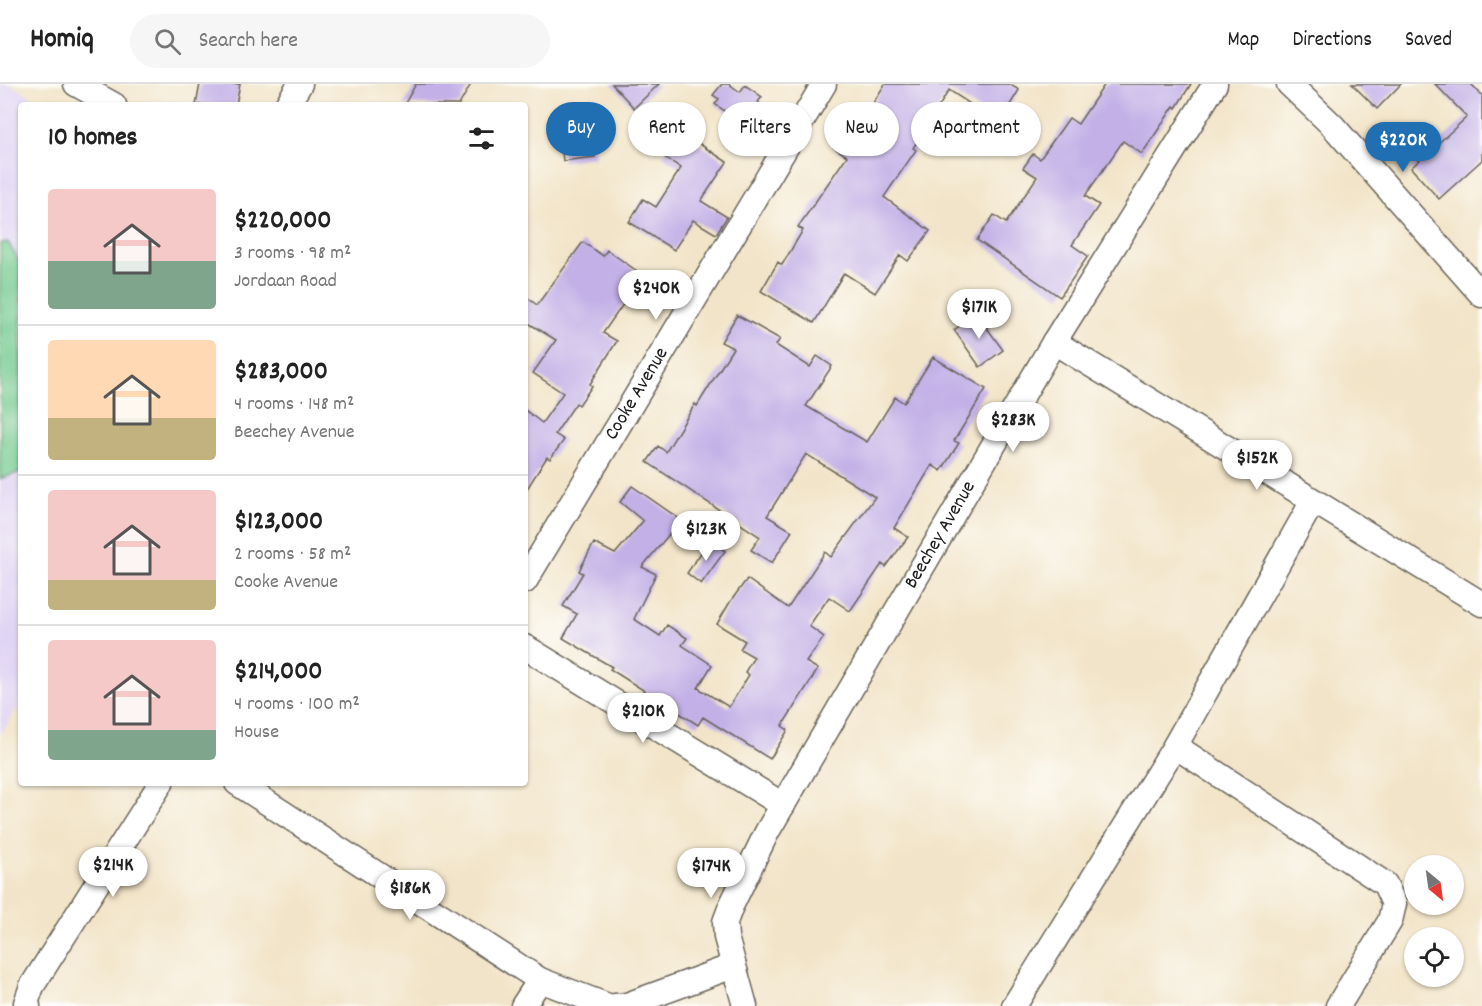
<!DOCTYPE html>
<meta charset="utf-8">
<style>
body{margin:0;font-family:Dekko,sans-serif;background:#f6f6f6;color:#222;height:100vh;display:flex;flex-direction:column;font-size:22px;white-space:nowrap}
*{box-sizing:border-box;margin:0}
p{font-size:20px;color:#767676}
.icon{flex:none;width:33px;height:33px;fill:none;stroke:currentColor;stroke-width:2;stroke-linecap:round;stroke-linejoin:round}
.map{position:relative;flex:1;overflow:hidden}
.drawer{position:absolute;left:18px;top:18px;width:510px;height:684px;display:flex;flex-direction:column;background:#fff;border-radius:6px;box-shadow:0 2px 4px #0004}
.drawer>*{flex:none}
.hud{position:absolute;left:546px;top:18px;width:570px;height:54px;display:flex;gap:12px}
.needle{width:39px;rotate:151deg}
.controls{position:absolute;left:1404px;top:771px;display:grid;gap:12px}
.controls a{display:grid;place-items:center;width:60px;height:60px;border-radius:50%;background:#fff;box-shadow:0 2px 4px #0004;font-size:30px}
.price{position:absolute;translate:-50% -51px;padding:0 14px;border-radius:21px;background:#fff;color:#222;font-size:20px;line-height:39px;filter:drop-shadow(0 2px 3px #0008)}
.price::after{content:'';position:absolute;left:50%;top:36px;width:18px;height:14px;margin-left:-9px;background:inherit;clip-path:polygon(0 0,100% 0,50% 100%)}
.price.selected{background:#1f6fb2;color:#fff}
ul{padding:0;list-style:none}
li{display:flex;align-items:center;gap:18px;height:150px;padding:0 30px}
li+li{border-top:2px solid #e0e0e0}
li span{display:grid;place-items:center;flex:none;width:168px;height:120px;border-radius:6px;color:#555}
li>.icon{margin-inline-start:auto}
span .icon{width:72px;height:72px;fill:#fffc;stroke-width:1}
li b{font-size:26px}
h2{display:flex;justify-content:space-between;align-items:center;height:72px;padding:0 30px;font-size:26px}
.pill{padding:0 21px;border-radius:27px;background:#fff;box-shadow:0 2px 4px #0004;font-size:21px;line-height:54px}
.pill.selected{background:#1f6fb2;color:#fff}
header{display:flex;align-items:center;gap:36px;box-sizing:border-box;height:84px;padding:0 30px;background:#fff;border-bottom:2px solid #e0e0e0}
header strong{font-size:28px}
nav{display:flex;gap:33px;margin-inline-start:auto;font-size:21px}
.search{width:420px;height:54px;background:#f6f6f6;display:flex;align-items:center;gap:15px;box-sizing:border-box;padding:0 21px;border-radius:33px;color:#767676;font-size:22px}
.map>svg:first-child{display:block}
.built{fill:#e0d4f4}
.green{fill:#73ca90;stroke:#487356;stroke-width:1.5}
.building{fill:#c3b0e7}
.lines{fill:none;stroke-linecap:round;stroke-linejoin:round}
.minor-casing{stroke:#676258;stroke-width:27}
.minor{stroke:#fff;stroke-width:24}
.labels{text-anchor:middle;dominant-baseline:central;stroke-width:4.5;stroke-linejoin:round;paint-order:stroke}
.street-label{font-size:20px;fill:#1c1c1c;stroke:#fdfcf7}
</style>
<header>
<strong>Homiq</strong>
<div class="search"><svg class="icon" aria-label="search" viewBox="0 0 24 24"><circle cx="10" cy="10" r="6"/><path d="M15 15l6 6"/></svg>Search here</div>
<nav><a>Map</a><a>Directions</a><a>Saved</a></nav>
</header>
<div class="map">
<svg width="1482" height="922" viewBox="0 0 1482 922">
<rect width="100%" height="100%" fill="#fdfcf7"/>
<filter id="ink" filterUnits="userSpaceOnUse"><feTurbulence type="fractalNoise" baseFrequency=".0167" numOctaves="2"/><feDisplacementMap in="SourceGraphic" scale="12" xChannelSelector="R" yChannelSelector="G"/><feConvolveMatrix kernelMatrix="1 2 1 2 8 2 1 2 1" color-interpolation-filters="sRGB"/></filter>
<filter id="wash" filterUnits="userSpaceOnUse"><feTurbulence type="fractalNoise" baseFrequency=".008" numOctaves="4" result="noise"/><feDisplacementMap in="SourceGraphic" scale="24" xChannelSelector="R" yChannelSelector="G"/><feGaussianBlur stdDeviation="1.35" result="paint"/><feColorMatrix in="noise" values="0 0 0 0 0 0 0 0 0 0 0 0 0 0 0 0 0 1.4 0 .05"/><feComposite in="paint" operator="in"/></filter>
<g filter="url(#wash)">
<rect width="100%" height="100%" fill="#f2e4c8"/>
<path class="built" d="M 0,0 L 10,0 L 44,21 L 21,21 L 21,618 L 0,651 Z"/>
<path class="green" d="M 8,158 L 21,181 L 21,388 L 0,395 L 0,159 Z"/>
<g id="blocks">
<path class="building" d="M 200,0 L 240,0 L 236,21 L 196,21 Z
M 416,0 L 471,0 L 459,21 L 404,21 Z
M 612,0 L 659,0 L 634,24 Z
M 722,0 L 729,0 L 740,8 L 745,1 L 762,13 L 758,18 L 764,23 L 748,44 L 715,20 L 719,15 L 713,11 Z
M 885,0 L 1009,0 L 1019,6 L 999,39 L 949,6 L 913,64 L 916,66 L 884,113 L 930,147 L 908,177 L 900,171 L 875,209 L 844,189 L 814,239 L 761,207 L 778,178 L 782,181 L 803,146 L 798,143 L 847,72 L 833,63 L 857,27 L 865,32 Z
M 1105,0 L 1191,0 L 1176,24 L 1174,22 L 1142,70 L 1123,57 L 1085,112 L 1099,121 L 1072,161 L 1088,172 L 1060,213 L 977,156 L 994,131 L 1006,139 L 1037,93 L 1023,84 L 1033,70 L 1040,75 L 1069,34 L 1078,40 Z
M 1352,0 L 1401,0 L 1377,25 Z
M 1435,0 L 1471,0 L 1482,11 L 1482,76 L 1439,115 L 1411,84 L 1467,33 Z
M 589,22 L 595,73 L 563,77 L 557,26 Z
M 680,47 L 727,78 L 701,117 L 727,133 L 716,150 L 693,136 L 674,166 L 629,138 L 643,115 L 656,123 L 681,84 L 663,72 Z
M 583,158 L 603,172 L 607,166 L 654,199 L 643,214 L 633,206 L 603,249 L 617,257 L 590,300 L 592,302 L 579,321 L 576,319 L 555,350 L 564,356 L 550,375 L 547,373 L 525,408 L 525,326 L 542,339 L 563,309 L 533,289 L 556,256 L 525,237 L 525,212 L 537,221 Z
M 977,230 L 1003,266 L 980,283 L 954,246 Z
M 737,231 L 780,255 L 776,261 L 810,283 L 817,272 L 832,282 L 806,322 L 867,358 L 895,313 L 904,319 L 933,273 L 986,305 L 954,357 L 959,359 L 941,387 L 932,381 L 894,444 L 908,453 L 886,483 L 882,480 L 850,527 L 829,513 L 809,542 L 824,553 L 806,578 L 818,585 L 782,642 L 788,646 L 770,675 L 703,633 L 698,641 L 610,585 L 612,583 L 563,554 L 577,530 L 563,522 L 583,489 L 579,487 L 594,459 L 615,470 L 643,437 L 620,418 L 632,402 L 681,436 L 642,483 L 656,490 L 634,535 L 660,552 L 667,541 L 687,554 L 682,561 L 712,581 L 698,604 L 729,623 L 749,591 L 745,588 L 754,573 L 740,565 L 745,557 L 717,540 L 730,518 L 747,495 L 788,524 L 825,468 L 831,473 L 875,413 L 806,370 L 767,432 L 792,447 L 772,479 L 751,466 L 760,453 L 647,378 L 658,362 L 666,368 L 695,320 L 697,322 L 733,264 L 721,258 Z
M 710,456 L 725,467 L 701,500 L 687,489 Z"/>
</g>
</g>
<g filter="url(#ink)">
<use href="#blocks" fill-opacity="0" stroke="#676258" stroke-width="1.5"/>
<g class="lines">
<defs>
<g id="minor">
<path d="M 76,0 L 114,21"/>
<path d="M 1289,0 L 1332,41 L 1482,211"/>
<path d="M 287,21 L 300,0"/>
<path d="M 1054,258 L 1482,520"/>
<path id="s1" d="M 525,497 L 824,0"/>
<path d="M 525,563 L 783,721"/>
<path d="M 1175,662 L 1313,417"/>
<path d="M 237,699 L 540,896 L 608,922"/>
<path d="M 28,922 L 26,919 L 32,902 L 161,699"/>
<path d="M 523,922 L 540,896"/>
<path d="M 615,922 L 627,921 L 733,882"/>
<path id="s2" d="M 745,922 L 726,853 L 725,838 L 731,822 L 767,748 L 1054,258 L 1215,0"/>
<path d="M 1014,922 L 1175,662 L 1385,800 L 1394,820 L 1390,837 L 1338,922"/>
</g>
</defs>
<use href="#minor" class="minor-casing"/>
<use href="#minor" class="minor"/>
</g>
</g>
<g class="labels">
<g class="street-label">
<text stroke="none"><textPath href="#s1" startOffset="218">Cooke Avenue</textPath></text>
<text stroke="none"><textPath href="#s2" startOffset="530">Beechey Avenue</textPath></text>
</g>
</g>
</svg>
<div class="controls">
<a><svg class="needle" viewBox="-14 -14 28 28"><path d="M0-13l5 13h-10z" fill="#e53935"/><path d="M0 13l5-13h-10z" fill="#767676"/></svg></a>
<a><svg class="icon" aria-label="locate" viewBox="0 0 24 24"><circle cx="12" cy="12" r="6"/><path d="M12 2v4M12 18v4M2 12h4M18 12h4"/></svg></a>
</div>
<b class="price selected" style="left:1403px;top:89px">$220K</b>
<b class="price" style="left:656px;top:237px">$240K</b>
<b class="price" style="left:979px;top:256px">$171K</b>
<b class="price" style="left:1013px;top:369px">$283K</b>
<b class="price" style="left:1257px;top:407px">$152K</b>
<b class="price" style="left:706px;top:478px">$123K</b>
<b class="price" style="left:643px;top:660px">$210K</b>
<b class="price" style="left:113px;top:814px">$214K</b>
<b class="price" style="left:711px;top:815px">$174K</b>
<b class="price" style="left:410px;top:837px">$186K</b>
<div class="hud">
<a class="pill selected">Buy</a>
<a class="pill">Rent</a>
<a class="pill">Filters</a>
<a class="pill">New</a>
<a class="pill">Apartment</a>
</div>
<section class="drawer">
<h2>10 homes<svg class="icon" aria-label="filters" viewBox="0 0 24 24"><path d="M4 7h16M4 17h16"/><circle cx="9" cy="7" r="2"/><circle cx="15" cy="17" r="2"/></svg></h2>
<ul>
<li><span style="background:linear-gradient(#f6c9c9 60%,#7fa58c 0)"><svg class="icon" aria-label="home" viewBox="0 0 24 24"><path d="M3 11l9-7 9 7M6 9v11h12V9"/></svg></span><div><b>$220,000</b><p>3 rooms · 98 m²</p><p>Jordaan Road</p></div></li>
<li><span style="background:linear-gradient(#ffd9b3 65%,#c2b280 0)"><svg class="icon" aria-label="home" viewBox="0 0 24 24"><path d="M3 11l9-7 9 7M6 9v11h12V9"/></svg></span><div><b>$283,000</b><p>4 rooms · 148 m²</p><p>Beechey Avenue</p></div></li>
<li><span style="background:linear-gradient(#f6c9c9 75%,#c2b280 0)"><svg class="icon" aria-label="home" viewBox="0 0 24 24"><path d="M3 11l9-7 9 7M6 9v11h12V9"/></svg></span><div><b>$123,000</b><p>2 rooms · 58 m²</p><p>Cooke Avenue</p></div></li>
<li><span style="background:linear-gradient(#f6c9c9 75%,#7fa58c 0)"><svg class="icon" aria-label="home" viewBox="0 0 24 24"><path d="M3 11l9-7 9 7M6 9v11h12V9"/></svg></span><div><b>$214,000</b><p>4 rooms · 100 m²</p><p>House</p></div></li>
</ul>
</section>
</div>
